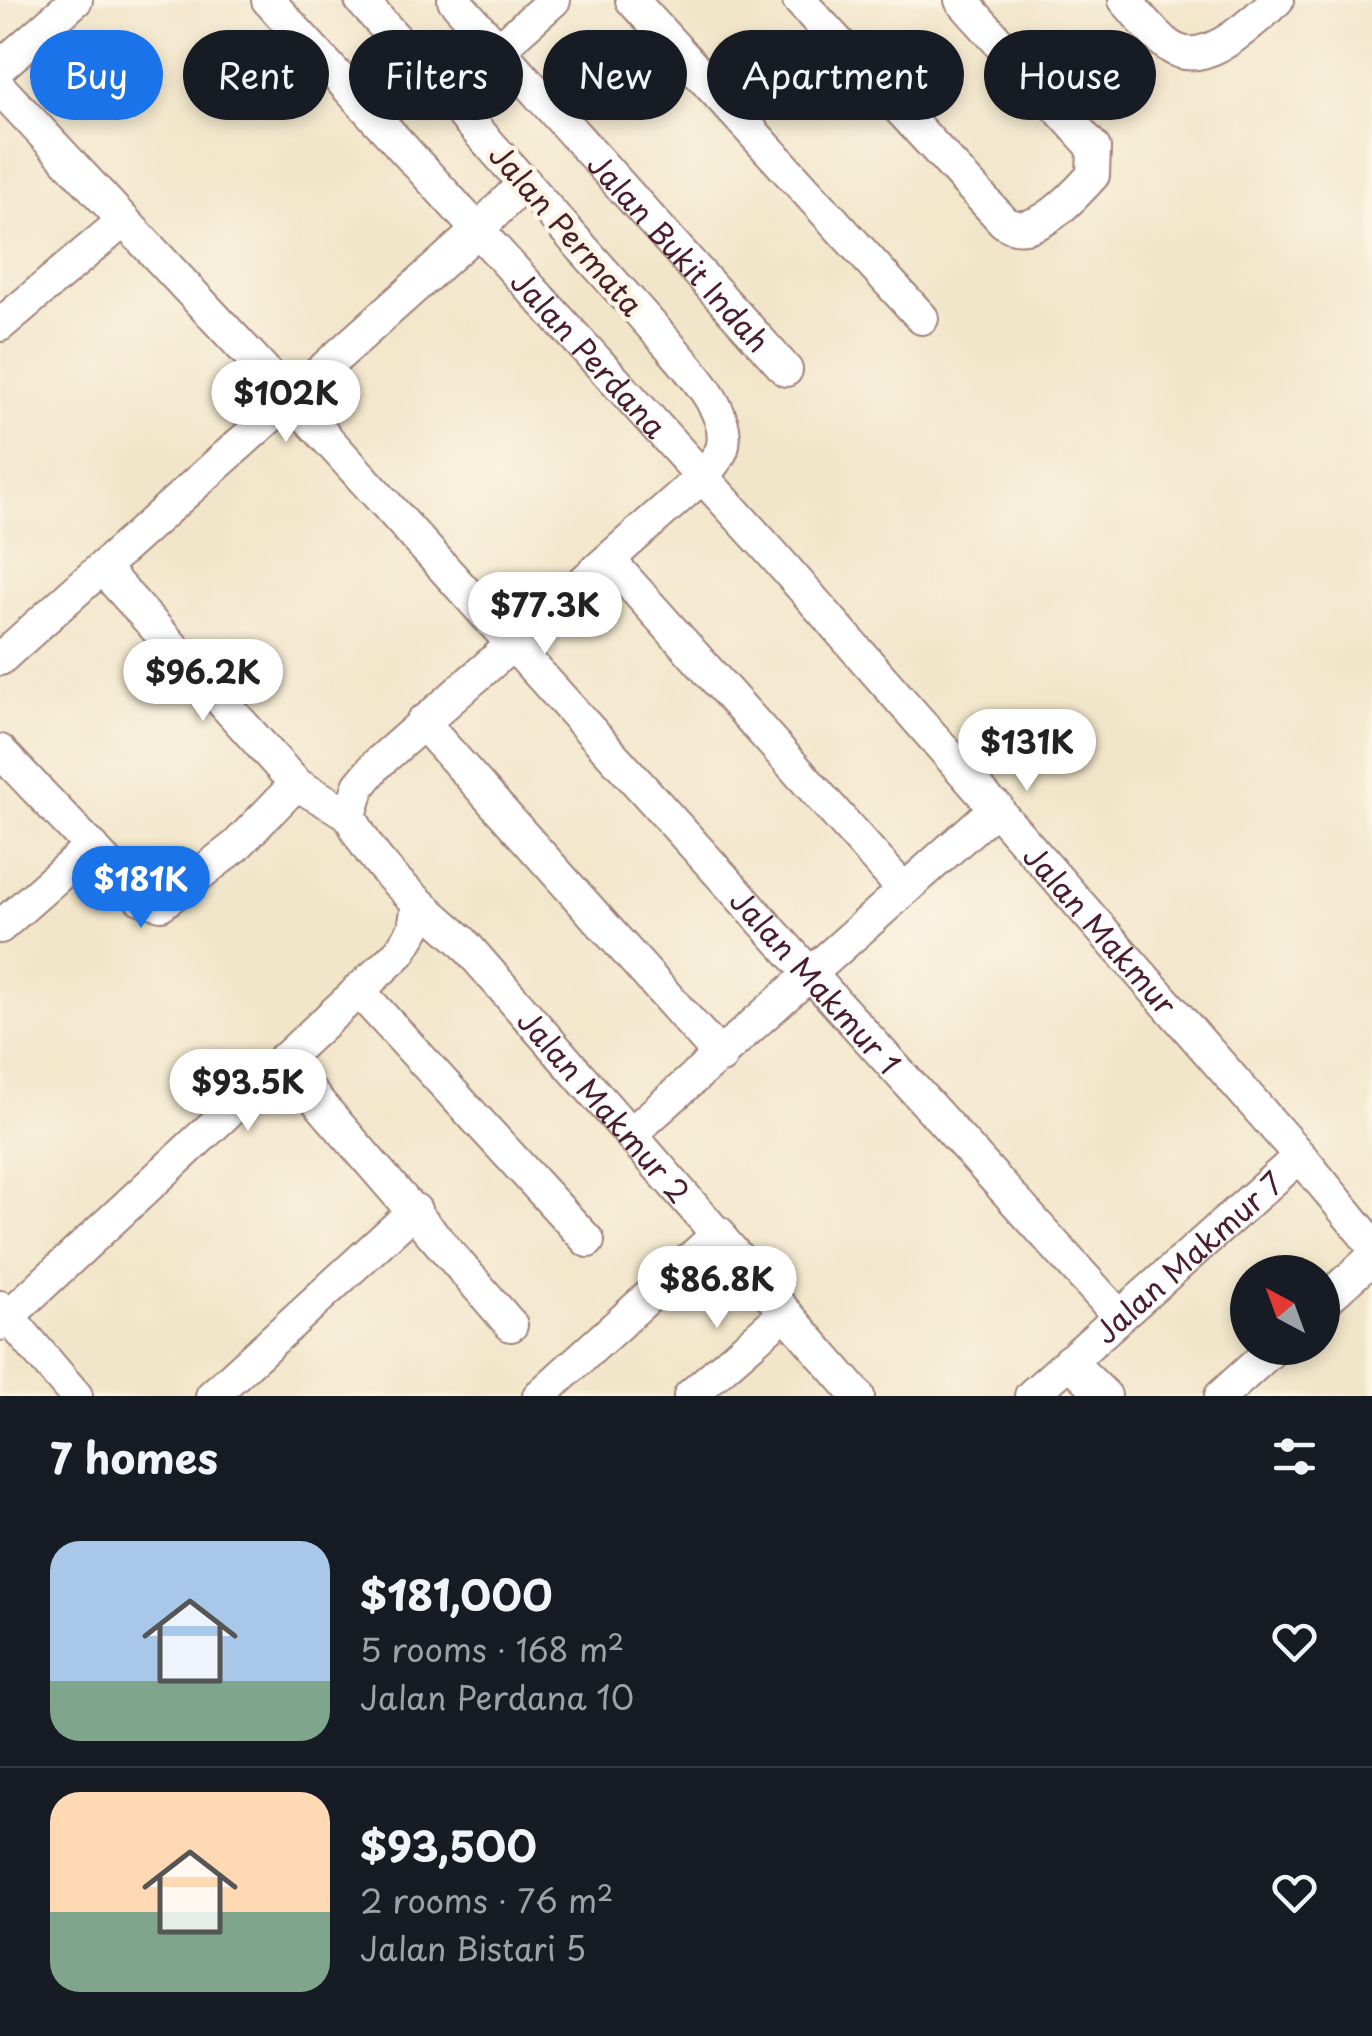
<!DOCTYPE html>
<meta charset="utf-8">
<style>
body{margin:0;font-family:"Playpen Sans",sans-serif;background:#20242c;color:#f1f3f6;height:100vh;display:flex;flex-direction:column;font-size:38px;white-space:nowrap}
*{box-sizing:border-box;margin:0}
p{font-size:32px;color:#9ea1a6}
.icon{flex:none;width:55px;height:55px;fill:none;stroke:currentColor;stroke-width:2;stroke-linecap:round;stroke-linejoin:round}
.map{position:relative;height:1396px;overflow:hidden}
.side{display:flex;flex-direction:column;background:#171b24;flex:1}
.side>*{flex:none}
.guide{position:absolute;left:30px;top:30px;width:1312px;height:90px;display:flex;gap:20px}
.needle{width:65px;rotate:319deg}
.buttons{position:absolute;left:1230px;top:1255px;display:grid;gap:20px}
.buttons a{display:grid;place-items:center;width:110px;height:110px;border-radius:50%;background:#171b24;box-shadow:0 5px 15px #0003;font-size:50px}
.price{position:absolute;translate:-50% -85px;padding:0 22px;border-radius:35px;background:#fff;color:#222;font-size:32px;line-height:65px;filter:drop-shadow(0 2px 5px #0008)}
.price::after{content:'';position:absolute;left:50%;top:60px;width:30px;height:22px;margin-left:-15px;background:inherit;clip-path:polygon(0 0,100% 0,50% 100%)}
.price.current{background:#1a73e8;color:#fff}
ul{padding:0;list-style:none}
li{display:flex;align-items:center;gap:30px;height:250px;padding:0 50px}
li+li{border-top:2px solid #363941}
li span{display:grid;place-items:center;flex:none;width:280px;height:200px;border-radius:30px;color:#555}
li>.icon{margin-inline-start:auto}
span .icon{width:120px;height:120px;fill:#fffc;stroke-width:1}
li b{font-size:42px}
h2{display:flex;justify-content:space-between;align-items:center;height:120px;padding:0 50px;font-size:42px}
.chip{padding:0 35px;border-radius:45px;background:#171b24;box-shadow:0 5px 15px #0003;font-size:35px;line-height:90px}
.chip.current{background:#1a73e8;color:#fff}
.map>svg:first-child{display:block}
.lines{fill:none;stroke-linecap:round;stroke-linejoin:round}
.minor-casing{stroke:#9e827a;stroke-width:36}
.minor{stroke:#fff;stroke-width:32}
.labels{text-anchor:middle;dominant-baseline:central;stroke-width:9;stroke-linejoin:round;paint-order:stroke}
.street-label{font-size:30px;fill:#4a1f2b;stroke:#fcf5e5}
</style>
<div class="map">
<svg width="1372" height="1396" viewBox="0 0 1372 1396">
<rect width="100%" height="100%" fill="#fcf5e5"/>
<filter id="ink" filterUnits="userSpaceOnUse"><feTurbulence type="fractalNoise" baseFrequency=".01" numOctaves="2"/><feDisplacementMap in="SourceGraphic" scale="20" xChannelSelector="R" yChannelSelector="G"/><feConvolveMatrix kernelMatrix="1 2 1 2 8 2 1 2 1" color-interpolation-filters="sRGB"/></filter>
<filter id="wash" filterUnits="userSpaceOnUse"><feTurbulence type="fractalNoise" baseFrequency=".0048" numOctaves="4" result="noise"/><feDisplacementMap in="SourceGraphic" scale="40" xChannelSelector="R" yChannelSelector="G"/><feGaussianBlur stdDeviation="2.25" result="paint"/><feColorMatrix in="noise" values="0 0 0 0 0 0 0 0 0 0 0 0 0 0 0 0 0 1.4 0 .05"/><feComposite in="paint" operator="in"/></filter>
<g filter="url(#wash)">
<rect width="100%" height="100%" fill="#f2e6ca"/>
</g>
<g filter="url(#ink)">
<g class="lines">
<defs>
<g id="minor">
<path id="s1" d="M 268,0 L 770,551 L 1300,1156 L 1372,1244"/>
<path id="s2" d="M 454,0 L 786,370"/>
<path d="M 632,0 L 922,318"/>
<path d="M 799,0 L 1004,222 C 1033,243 1074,196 1093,175 L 1094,148 L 961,0"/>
<path d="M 1125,0 C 1139,15 1152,34 1169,46 C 1204,72 1252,22 1277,0"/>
<path d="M 0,67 L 76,0"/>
<path id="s3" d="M 0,88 L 291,399 L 1119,1316"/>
<path d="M 447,95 L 554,0"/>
<path d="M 0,325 L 122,222"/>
<path d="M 609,560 L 904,890"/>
<path d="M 103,569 L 296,784 L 350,815"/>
<path d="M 0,659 L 476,232 L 525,182"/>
<path d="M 422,722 L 721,1057"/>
<path d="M 0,751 L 140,898 L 161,904 L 236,846 L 296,784"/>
<path d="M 350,815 L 359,786 L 377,764 L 703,476 C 708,469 719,458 722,449 C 733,413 688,368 667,343 L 361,0"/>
<path id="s4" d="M 350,815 C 372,868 421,904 462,941 L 858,1396"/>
<path d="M 0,927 L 92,846"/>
<path d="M 358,990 L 588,1241"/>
<path d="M 282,1060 L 511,1325"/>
<path d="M 632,1133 L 997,807"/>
<path d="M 1322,1303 L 1372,1258"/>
<path d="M 0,1307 L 76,1396"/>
<path d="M 0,1324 L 400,952 L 414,929 L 418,905"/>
<path d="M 1069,1361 L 1105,1396"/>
<path d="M 212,1396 L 415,1210"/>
<path d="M 539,1396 L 719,1233"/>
<path d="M 690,1396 L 785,1313"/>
<path id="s5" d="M 1031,1396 L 1300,1156"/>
<path d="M 1221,1396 L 1274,1348"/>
</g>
</defs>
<use href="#minor" class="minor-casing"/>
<use href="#minor" class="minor"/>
</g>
</g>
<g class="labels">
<g class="street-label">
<text transform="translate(567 229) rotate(49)">Jalan Permata</text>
<text stroke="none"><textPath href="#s2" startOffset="338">Jalan Bukit Indah</textPath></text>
<text stroke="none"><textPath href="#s1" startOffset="478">Jalan Perdana</textPath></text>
<text stroke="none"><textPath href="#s1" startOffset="1248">Jalan Makmur</textPath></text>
<text stroke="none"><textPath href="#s3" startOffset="1210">Jalan Makmur 1</textPath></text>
<text stroke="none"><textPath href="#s4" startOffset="388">Jalan Makmur 2</textPath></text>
<text stroke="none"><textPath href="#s5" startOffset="210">Jalan Makmur 7</textPath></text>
</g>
</g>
</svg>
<div class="buttons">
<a><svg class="needle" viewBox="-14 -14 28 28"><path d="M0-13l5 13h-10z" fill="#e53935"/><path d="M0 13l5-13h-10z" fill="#9ea1a6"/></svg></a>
</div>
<b class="price" style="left:286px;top:445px">$102K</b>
<b class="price" style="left:545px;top:657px">$77.3K</b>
<b class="price" style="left:203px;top:724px">$96.2K</b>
<b class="price" style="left:1027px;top:794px">$131K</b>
<b class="price current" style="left:141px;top:931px">$181K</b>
<b class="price" style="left:248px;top:1134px">$93.5K</b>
<b class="price" style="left:717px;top:1331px">$86.8K</b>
<div class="guide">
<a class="chip current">Buy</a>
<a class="chip">Rent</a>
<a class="chip">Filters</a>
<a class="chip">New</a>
<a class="chip">Apartment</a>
<a class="chip">House</a>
</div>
</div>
<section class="side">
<h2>7 homes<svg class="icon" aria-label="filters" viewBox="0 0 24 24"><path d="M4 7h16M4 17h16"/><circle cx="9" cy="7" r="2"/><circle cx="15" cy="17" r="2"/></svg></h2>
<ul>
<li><span style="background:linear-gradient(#a9c7e8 70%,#7fa58c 0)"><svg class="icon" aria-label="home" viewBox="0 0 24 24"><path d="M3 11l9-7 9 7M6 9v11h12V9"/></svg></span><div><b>$181,000</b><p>5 rooms · 168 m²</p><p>Jalan Perdana 10</p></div><svg class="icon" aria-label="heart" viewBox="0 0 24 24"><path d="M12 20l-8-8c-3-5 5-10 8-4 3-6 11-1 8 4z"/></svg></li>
<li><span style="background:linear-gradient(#ffd9b3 60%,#7fa58c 0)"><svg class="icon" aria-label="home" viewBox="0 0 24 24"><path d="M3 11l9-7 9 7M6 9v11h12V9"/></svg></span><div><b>$93,500</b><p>2 rooms · 76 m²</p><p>Jalan Bistari 5</p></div><svg class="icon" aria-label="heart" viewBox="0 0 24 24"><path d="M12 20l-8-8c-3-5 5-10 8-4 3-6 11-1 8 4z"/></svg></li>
</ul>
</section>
